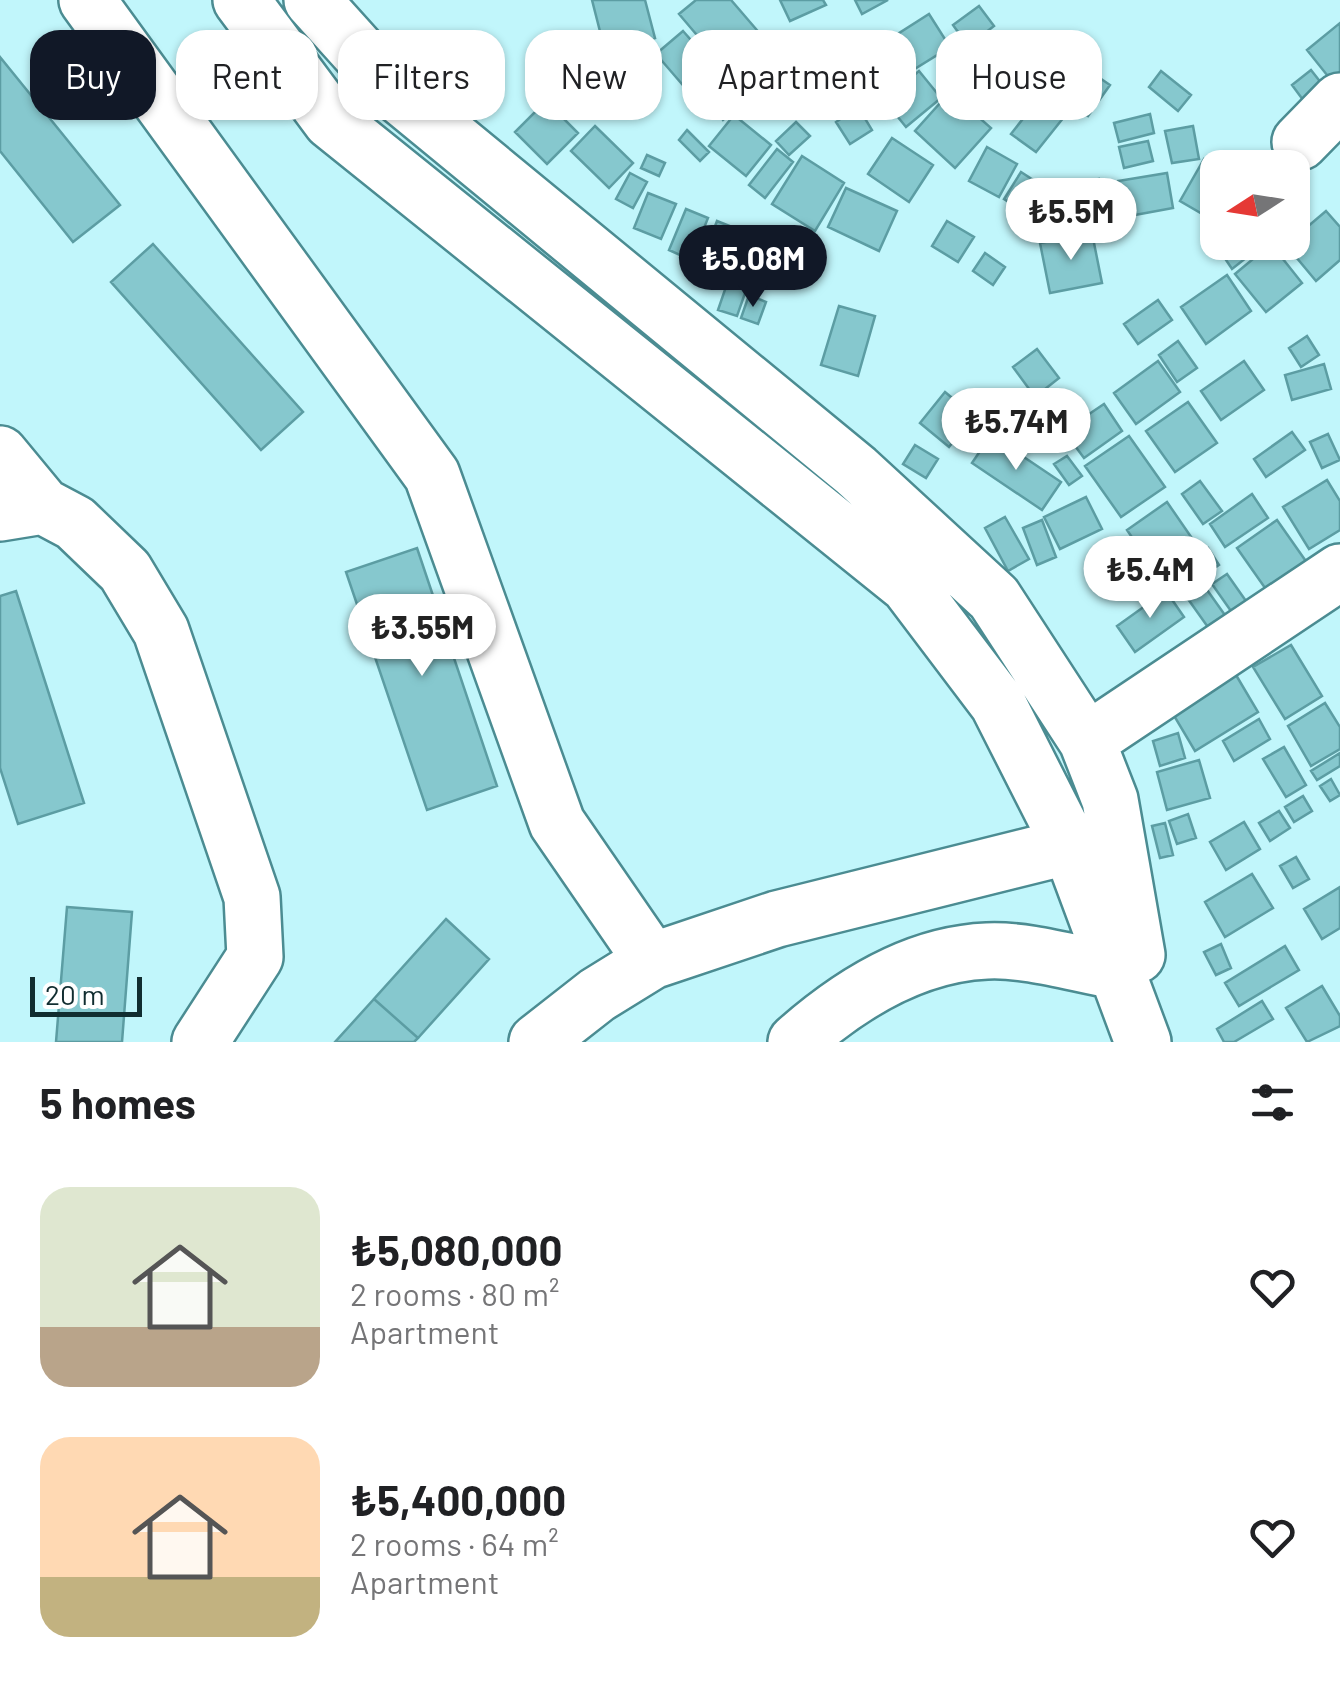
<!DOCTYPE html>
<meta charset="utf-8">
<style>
body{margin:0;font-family:Barlow,sans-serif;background:#f2f2f2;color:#202124;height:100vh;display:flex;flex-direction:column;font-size:38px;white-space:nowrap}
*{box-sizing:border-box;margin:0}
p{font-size:32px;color:#757577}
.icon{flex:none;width:55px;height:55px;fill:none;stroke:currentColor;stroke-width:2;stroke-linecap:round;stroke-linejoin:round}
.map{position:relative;height:1042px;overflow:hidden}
.side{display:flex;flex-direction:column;background:#fff;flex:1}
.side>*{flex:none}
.banner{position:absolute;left:30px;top:30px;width:1280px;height:90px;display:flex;gap:20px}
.needle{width:65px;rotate:258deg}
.tools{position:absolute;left:1200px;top:150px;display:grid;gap:20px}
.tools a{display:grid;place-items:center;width:110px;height:110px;border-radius:20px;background:#fff;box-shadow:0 2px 8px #0004;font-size:50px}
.scale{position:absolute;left:30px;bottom:25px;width:112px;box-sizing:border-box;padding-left:10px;border:5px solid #112d30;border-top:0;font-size:28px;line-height:35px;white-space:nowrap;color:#112d30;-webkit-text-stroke:8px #fff;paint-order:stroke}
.price{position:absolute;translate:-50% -85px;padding:0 22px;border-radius:35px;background:#fff;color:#222;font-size:32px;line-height:65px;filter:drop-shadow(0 2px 5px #0008)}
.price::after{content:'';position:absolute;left:50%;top:60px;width:30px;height:22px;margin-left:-15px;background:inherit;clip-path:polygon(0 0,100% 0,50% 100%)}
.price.selected{background:#111827;color:#fff}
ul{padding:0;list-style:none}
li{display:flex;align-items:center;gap:30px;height:250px;padding:0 40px}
li span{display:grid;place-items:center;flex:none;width:280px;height:200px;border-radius:30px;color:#555}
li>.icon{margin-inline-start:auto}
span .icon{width:120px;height:120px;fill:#fffc;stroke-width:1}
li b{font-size:42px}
h2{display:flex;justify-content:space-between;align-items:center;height:120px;padding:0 40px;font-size:42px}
.tag{padding:0 35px;border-radius:30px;background:#fff;box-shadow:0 2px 8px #0004;font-size:35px;line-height:90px}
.tag.selected{background:#111827;color:#fff}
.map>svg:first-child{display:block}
.building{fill:#86c8ce;stroke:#5c9da3;stroke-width:2.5}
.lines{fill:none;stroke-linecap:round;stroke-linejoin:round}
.minor-casing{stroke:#4b8c92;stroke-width:60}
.minor{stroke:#fff;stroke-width:55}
</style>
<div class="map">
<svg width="1340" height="1042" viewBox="0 0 1340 1042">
<rect width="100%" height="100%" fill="#c1f6fb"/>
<path class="building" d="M 592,0 L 645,0 L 655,38 L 605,51 Z
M 696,0 L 731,0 L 762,36 L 724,67 L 679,14 Z
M 780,0 L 823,0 L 826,5 L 790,21 Z
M 855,0 L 888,0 L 862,14 Z
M 979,6 L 994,26 L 968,46 L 953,25 Z
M 929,14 L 950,47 L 913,70 L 893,37 Z
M 1340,23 L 1340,89 L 1339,90 L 1307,50 Z
M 683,31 L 727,81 L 700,105 L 656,54 Z
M 997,32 L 1016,54 L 991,76 L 973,54 Z
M 839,33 L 860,61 L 836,78 L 816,51 Z
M 0,57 L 120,205 L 73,242 L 0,151 Z
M 1020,58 L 1041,80 L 1013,107 L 992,85 Z
M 1072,59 L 1110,85 L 1088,116 L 1051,90 Z
M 1311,70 L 1329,93 L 1309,108 L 1292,85 Z
M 919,71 L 941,98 L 906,127 L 884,100 Z
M 1161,71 L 1191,95 L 1178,111 L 1149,87 Z
M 834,78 L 853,97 L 835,115 L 816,97 Z
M 950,92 L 991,128 L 955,168 L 915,131 Z
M 1043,93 L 1068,112 L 1036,152 L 1011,134 Z
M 729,94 L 739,107 L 723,120 L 714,107 Z
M 546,101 L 578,133 L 547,164 L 515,132 Z
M 858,107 L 872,130 L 850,144 L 836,122 Z
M 1150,114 L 1154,133 L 1119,142 L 1114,123 Z
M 734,115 L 771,145 L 746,176 L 709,146 Z
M 796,122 L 810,136 L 789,155 L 776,141 Z
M 595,126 L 633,163 L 609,188 L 571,151 Z
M 1193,126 L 1199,159 L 1172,163 L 1165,131 Z
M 687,130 L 709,152 L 700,161 L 679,140 Z
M 892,138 L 933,165 L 909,202 L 868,174 Z
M 1148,141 L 1153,161 L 1124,168 L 1119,147 Z
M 987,147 L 1017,164 L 999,197 L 969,181 Z
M 777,149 L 793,162 L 765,198 L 749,185 Z
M 647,155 L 665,163 L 659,176 L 641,168 Z
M 802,156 L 844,183 L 815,231 L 772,204 Z
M 1204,159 L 1219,168 L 1218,208 L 1211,219 L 1180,201 Z
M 1021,172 L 1044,187 L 1028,214 L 1004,199 Z
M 630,173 L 647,182 L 633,208 L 616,199 Z
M 1167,173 L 1173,208 L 1124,217 L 1118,181 Z
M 1099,179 L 1107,220 L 1059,229 L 1051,188 Z
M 846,188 L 897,211 L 879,251 L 828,227 Z
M 648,193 L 676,204 L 661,239 L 634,228 Z
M 686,209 L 708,218 L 691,260 L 669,250 Z
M 1326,211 L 1340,227 L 1340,260 L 1316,281 L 1286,245 Z
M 717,221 L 742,231 L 724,275 L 700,266 Z
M 947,221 L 974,237 L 958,262 L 932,246 Z
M 1092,233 L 1102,283 L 1050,293 L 1040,243 Z
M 1242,242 L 1251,242 L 1256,250 L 1232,269 L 1224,257 Z
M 153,244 L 303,412 L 261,450 L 111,282 Z
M 1271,244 L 1302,283 L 1266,312 L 1235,274 Z
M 985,253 L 1005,267 L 993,285 L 973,271 Z
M 731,272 L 750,279 L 737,316 L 718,310 Z
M 1227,275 L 1251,311 L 1206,344 L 1181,307 Z
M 749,295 L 766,302 L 758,324 L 741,318 Z
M 1158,300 L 1172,320 L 1138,344 L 1124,324 Z
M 839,306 L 875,316 L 858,376 L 821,365 Z
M 1307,336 L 1319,355 L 1301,367 L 1289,348 Z
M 1178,341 L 1197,368 L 1177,382 L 1159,355 Z
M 1037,349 L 1059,378 L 1035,397 L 1013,367 Z
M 1158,361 L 1180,392 L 1136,424 L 1114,393 Z
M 1244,361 L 1264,390 L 1221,420 L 1201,391 Z
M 1324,364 L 1331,389 L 1292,400 L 1285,375 Z
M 945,392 L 974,416 L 949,447 L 920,423 Z
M 1188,402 L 1217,443 L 1175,472 L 1146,431 Z
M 1104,404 L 1122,431 L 1084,458 L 1064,431 Z
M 1292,432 L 1305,450 L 1266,477 L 1254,459 Z
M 1328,434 L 1340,460 L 1322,468 L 1310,442 Z
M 991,435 L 1061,482 L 1042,510 L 972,463 Z
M 1129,436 L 1165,487 L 1121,517 L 1085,466 Z
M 915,445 L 938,459 L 926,478 L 903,464 Z
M 1067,456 L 1082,476 L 1069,485 L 1054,464 Z
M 1327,480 L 1340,501 L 1340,530 L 1309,549 L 1283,507 Z
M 1200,481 L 1222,511 L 1203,524 L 1182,494 Z
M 1252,494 L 1268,518 L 1225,547 L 1210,524 Z
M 1086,497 L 1102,529 L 1060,549 L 1044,517 Z
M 1167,502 L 1198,547 L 1158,575 L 1127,530 Z
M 1005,517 L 1029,559 L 1008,571 L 985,528 Z
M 1042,520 L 1056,557 L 1037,565 L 1023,528 Z
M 1277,520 L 1310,567 L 1270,595 L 1237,548 Z
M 417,548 L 497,786 L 427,810 L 346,572 Z
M 1208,548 L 1219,565 L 1203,576 L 1192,559 Z
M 1227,574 L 1253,611 L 1238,621 L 1212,584 Z
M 1205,587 L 1227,618 L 1210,630 L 1188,599 Z
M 16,591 L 84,803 L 18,824 L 0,768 L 0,596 Z
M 1166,591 L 1184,617 L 1135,652 L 1117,626 Z
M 1291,645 L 1322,696 L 1285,719 L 1253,667 Z
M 1236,675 L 1258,712 L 1195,751 L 1173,714 Z
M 1325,703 L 1340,727 L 1340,749 L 1311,766 L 1288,726 Z
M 1259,719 L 1270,739 L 1234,761 L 1223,741 Z
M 1178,733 L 1185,758 L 1160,766 L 1153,741 Z
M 1284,747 L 1306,785 L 1286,797 L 1263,759 Z
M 1340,753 L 1340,766 L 1317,780 L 1311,771 Z
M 1199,760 L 1210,798 L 1167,810 L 1157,772 Z
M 1331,779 L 1340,795 L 1330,801 L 1320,786 Z
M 1303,796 L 1312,811 L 1294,822 L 1285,807 Z
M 1279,811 L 1290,828 L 1270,841 L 1259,823 Z
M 1188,814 L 1196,838 L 1177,844 L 1169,821 Z
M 1244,822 L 1260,849 L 1226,870 L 1210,842 Z
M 1165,823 L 1173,855 L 1160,858 L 1152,826 Z
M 1296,857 L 1309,879 L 1293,888 L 1280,866 Z
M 1252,874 L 1273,908 L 1225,937 L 1205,902 Z
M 1340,887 L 1340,928 L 1322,939 L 1304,909 Z
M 67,907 L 132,912 L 122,1042 L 56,1042 Z
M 446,919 L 489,959 L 418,1038 L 374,999 Z
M 1221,944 L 1231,968 L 1216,975 L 1204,952 Z
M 1285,946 L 1299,970 L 1239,1006 L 1225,983 Z
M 1322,986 L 1340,1016 L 1340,1026 L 1307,1042 L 1286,1008 Z
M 374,999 L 418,1038 L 414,1042 L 335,1042 Z
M 1262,1001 L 1273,1019 L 1234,1042 L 1224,1042 L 1217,1029 Z"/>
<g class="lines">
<defs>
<path id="minor" d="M 87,0 L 432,475 L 557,823 L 652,961
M 241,0 L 331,121 L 908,585 L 998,704 L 1070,846 L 1143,1042
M 312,0 L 394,91 L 856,471 L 994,598 L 1087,741 L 1110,800 L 1137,955
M 1300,142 L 1340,101
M 0,454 L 43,506
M 0,513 L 43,506 L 75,523 L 125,571 L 161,631 L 252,897 L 255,957 L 200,1042
M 1087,741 L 1340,572
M 537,1042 L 597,995 L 652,961 L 777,919 L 1070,846
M 796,1042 C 849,995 914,954 987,951 C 1028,949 1075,964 1116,971"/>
</defs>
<use href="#minor" class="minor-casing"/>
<use href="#minor" class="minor"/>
</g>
</svg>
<div class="tools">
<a><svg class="needle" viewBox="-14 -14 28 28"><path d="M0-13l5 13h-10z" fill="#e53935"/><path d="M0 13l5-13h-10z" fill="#757577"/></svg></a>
</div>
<div class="scale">20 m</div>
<b class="price" style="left:1071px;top:263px">₺5.5M</b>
<b class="price selected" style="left:753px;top:310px">₺5.08M</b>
<b class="price" style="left:1016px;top:473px">₺5.74M</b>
<b class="price" style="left:1150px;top:621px">₺5.4M</b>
<b class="price" style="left:422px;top:679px">₺3.55M</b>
<div class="banner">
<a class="tag selected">Buy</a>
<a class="tag">Rent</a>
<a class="tag">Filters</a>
<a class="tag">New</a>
<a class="tag">Apartment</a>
<a class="tag">House</a>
</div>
</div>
<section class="side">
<h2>5 homes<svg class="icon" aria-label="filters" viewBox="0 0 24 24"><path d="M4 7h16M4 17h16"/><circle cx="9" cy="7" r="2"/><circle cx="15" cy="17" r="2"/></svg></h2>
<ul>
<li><span style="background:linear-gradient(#dfe7d0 70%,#b9a48a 0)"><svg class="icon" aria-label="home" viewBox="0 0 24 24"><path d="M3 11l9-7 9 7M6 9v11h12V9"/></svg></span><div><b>₺5,080,000</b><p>2 rooms · 80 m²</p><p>Apartment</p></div><svg class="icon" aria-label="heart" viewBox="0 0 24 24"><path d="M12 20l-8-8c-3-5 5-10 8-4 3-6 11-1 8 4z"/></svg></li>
<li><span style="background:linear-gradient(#ffd9b3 70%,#c2b280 0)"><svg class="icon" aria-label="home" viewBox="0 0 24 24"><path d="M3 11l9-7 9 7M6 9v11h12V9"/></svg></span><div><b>₺5,400,000</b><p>2 rooms · 64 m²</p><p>Apartment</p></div><svg class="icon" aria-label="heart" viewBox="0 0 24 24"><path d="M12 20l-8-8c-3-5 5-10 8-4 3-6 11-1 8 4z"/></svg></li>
</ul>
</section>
